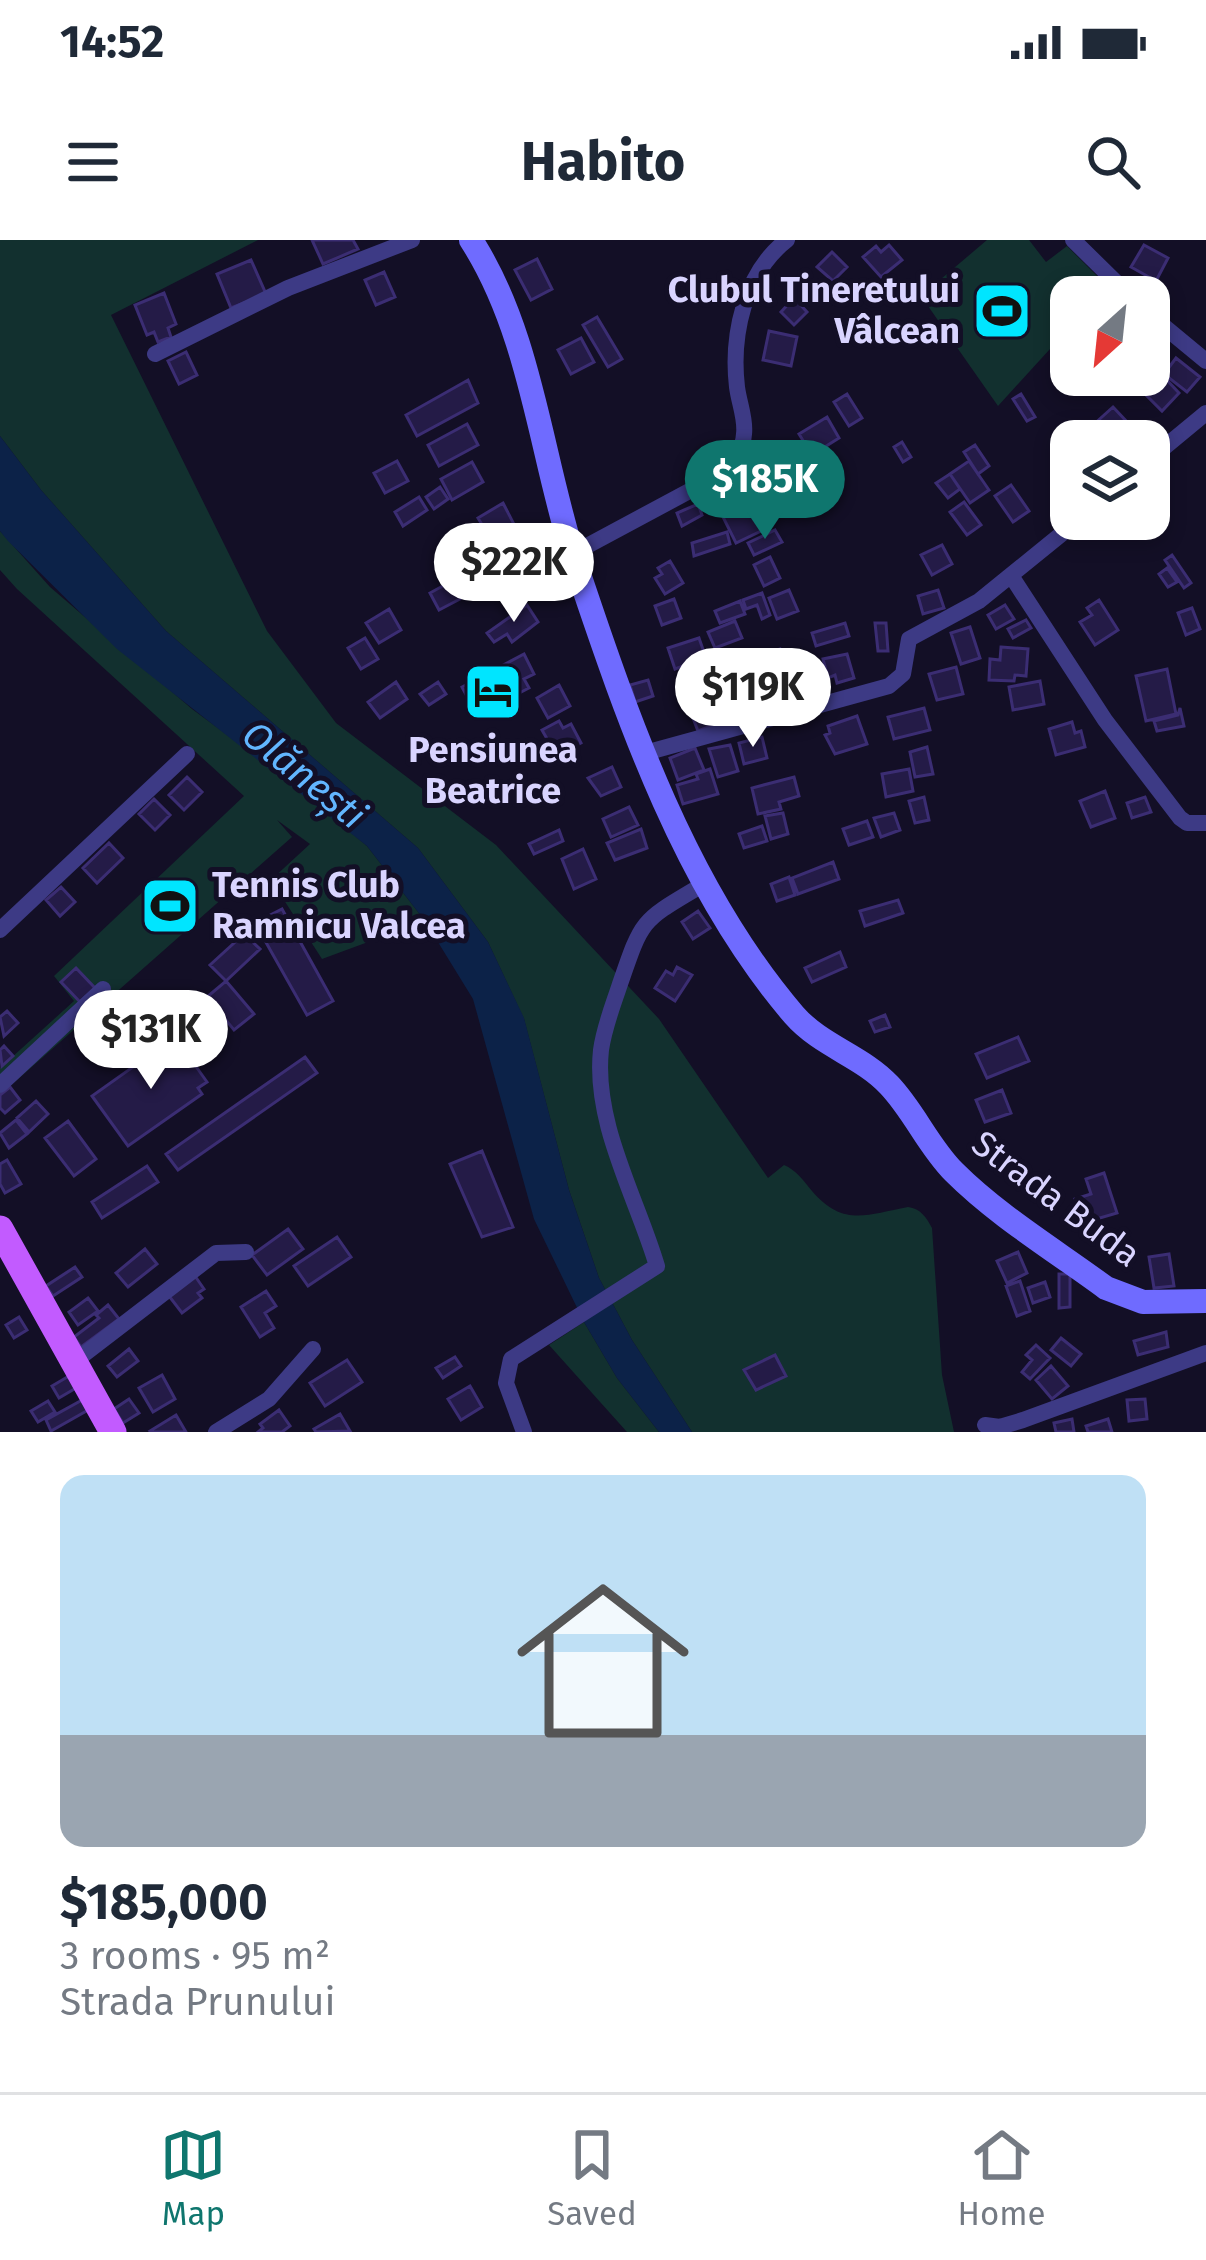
<!DOCTYPE html>
<meta charset="utf-8">
<style>
body{margin:0;font-family:"Fira Sans",sans-serif;background:#f2f2f3;color:#1f2937;height:100vh;display:flex;flex-direction:column;font-size:45px;white-space:nowrap}
*{box-sizing:border-box;margin:0}
p{font-size:39px;color:#747a83}
.icon{flex:none;width:66px;height:66px;fill:none;stroke:currentColor;stroke-width:2;stroke-linecap:round;stroke-linejoin:round}
.map{position:relative;height:1192px;overflow:hidden}
.sheet{display:flex;flex-direction:column;background:#fff;flex:1}
.sheet>*{flex:none}
.needle{width:78px;rotate:207deg}
.fabs{position:absolute;left:1050px;top:36px;display:grid;gap:24px}
.fabs a{display:grid;place-items:center;width:120px;height:120px;border-radius:24px;background:#fff;box-shadow:0 6px 18px #0003;font-size:60px}
.price{position:absolute;translate:-50% -102px;padding:0 27px;border-radius:42px;background:#fff;color:#222;font-size:39px;line-height:78px;filter:drop-shadow(0 3px 6px #0008)}
.price::after{content:'';position:absolute;left:50%;top:72px;width:36px;height:27px;margin-left:-18px;background:inherit;clip-path:polygon(0 0,100% 0,50% 100%)}
.price.active{background:#0f766e;color:#fff}
ul{padding:0;list-style:none}
li{display:grid;align-content:center;gap:24px;height:636px;padding:0 60px}
li+li{border-top:3px solid #e0e1e3}
li span{display:grid;place-items:center;height:372px;border-radius:24px;color:#555}
li>.icon{margin-inline-start:auto}
span .icon{width:216px;height:216px;fill:#fffc;stroke-width:1}
li b{font-size:51px}
.status{display:flex;justify-content:space-between;align-items:center;height:84px;padding:0 60px;background:#fff;direction:ltr}
.status svg{height:33px;fill:currentColor}
header{display:flex;justify-content:space-between;align-items:center;height:156px;padding:0 60px;background:#fff;font-size:54px;font-weight:700}
.tabs{display:flex;justify-content:space-around;align-items:center;height:168px;border-top:3px solid #e0e1e3;background:#fff;font-size:33px;color:#747a83}
.tabs a{display:grid;justify-items:center;gap:6px}
.tabs .active{color:#0f766e}
.map>svg:first-child{display:block}
.green{fill:#12302f}
.water{fill:#0c2248}
.building{fill:#241b47;stroke:#3b2d73;stroke-width:3}
.lines{fill:none;stroke-linecap:round;stroke-linejoin:round}
.street{stroke:#3d3a85;stroke-width:16}
.secondary{stroke:#6f6bff;stroke-width:24}
.primary{stroke:#c25bff;stroke-width:27}
.labels{text-anchor:middle;dominant-baseline:central;stroke-width:10;stroke-linejoin:round;paint-order:stroke}
.poi-label{font-size:36px;font-weight:bold;fill:#d9d4ff;stroke:#130f26;text-anchor:end}
.street-label{font-size:36px;fill:#d9d4ff;stroke:#130f26}
.water-label{font-size:39px;font-style:italic;fill:#62b6ff;stroke:#130f26}
</style>
<div class="status"><b>14:52</b><svg viewBox="0 0 49 12"><path d="M0 12V9h3v3zM5 12V6h3v6zM10 12V3h3v9zM15 12V0h3v12zM26 1h20v11H26zM47 4h2v5h-2z"/></svg></div>
<header><svg class="icon" aria-label="menu" viewBox="0 0 24 24"><path d="M4 6h16M4 12h16M4 18h16"/></svg>Habito<svg class="icon" aria-label="search" viewBox="0 0 24 24"><circle cx="10" cy="10" r="6"/><path d="M15 15l6 6"/></svg></header>
<div class="map">
<svg width="1206" height="1192" viewBox="0 0 1206 1192">
<rect width="100%" height="100%" fill="#130f26"/>
<path class="green" d="M 0,0 L 258,0 L 111,75 L 267,391 L 336,483 L 496,605 L 659,779 L 768,938 L 784,925 C 796,930 803,940 812,951 C 843,987 866,975 908,967 C 921,969 926,977 932,988 L 942,1135 L 954,1192 L 692,1192 L 632,1100 L 599,1038 L 569,950 L 524,779 L 488,702 L 418,608 L 166,391 L 41,250 L 0,196 Z
M 987,0 L 1029,0 L 1046,22 L 1067,6 L 1107,46 L 1097,57 L 1071,57 L 1071,86 L 998,166 L 921,56 Z
M 0,291 L 50,347 L 192,469 L 278,532 L 367,606 L 425,681 L 322,719 L 271,640 L 310,604 L 277,580 L 292,597 L 0,855 L 0,828 L 74,761 L 54,736 L 244,556 L 17,349 L 0,330 Z
M 584,1082 L 617,1138 L 659,1192 L 627,1192 L 549,1105 Z"/>
<path class="water" d="M 0,196 L 41,250 L 166,391 L 418,608 L 488,702 L 524,778 L 569,950 L 599,1038 L 632,1100 L 692,1192 L 659,1192 L 617,1138 L 584,1082 L 534,979 L 473,759 L 425,681 L 367,606 L 117,409 L 8,301 L 0,291 Z"/>
<path class="building" d="M 312,0 L 353,0 L 358,9 L 323,24 Z
M 889,5 L 902,20 L 881,37 L 863,17 L 876,6 L 881,12 Z
M 1144,5 L 1168,18 L 1156,41 L 1131,27 Z
M 832,12 L 847,27 L 833,41 L 817,27 Z
M 537,19 L 552,49 L 531,60 L 515,30 Z
M 251,20 L 266,54 L 231,68 L 217,34 Z
M 384,32 L 395,57 L 376,65 L 365,40 Z
M 799,33 L 809,44 L 796,57 L 785,47 Z
M 164,53 L 176,84 L 168,88 L 171,97 L 158,102 L 154,92 L 147,95 L 135,65 Z
M 794,58 L 807,72 L 794,85 L 781,72 Z
M 597,77 L 622,119 L 608,127 L 583,85 Z
M 769,91 L 797,97 L 791,126 L 763,120 Z
M 581,98 L 594,122 L 571,134 L 558,110 Z
M 186,112 L 197,135 L 179,144 L 168,121 Z
M 1176,118 L 1200,137 L 1187,152 L 1164,134 Z
M 1149,132 L 1160,142 L 1146,155 L 1129,140 Z
M 1164,137 L 1179,153 L 1162,171 L 1146,155 Z
M 468,140 L 478,163 L 417,196 L 406,175 Z
M 847,154 L 862,178 L 849,186 L 834,162 Z
M 1021,154 L 1035,177 L 1027,181 L 1013,159 Z
M 1113,167 L 1129,184 L 1112,201 L 1107,201 L 1092,186 Z
M 827,177 L 839,198 L 812,215 L 799,194 Z
M 467,184 L 478,205 L 439,226 L 428,205 Z
M 902,202 L 911,217 L 903,222 L 894,207 Z
M 975,205 L 989,226 L 978,234 L 964,212 Z
M 397,221 L 408,241 L 385,253 L 374,233 Z
M 969,221 L 989,250 L 970,263 L 950,234 Z
M 472,222 L 483,242 L 452,260 L 441,239 Z
M 819,223 L 838,257 L 820,265 L 800,232 Z
M 950,234 L 960,249 L 948,258 L 936,243 Z
M 778,245 L 788,262 L 769,275 L 759,257 Z
M 1011,245 L 1029,271 L 1013,282 L 995,256 Z
M 440,247 L 448,259 L 434,269 L 426,257 Z
M 419,257 L 427,270 L 403,286 L 395,272 Z
M 735,261 L 739,269 L 751,264 L 763,290 L 736,303 L 719,269 Z
M 964,262 L 981,285 L 967,295 L 950,272 Z
M 503,263 L 519,294 L 495,306 L 478,278 Z
M 698,264 L 702,275 L 682,286 L 677,273 Z
M 775,290 L 782,302 L 754,315 L 748,303 Z
M 727,292 L 730,304 L 694,316 L 692,303 Z
M 942,305 L 952,324 L 932,335 L 921,315 Z
M 532,313 L 542,329 L 522,342 L 511,327 Z
M 1172,315 L 1191,343 L 1184,348 L 1165,320 Z
M 770,317 L 780,338 L 764,346 L 754,325 Z
M 670,321 L 683,343 L 665,354 L 655,338 L 662,334 L 658,328 Z
M 1167,328 L 1177,342 L 1168,347 L 1159,334 Z
M 450,342 L 460,359 L 439,370 L 430,353 Z
M 789,350 L 798,371 L 777,379 L 769,358 Z
M 938,350 L 944,368 L 923,374 L 918,356 Z
M 762,353 L 770,375 L 762,379 L 757,365 L 746,369 L 743,360 Z
M 674,359 L 681,378 L 662,385 L 655,366 Z
M 1099,360 L 1118,390 L 1095,405 L 1080,382 L 1092,375 L 1087,368 Z
M 740,361 L 745,374 L 720,383 L 715,371 Z
M 527,365 L 538,382 L 512,402 L 507,394 L 494,402 L 487,393 Z
M 1005,365 L 1014,379 L 996,389 L 988,375 Z
M 1192,368 L 1200,389 L 1186,395 L 1178,373 Z
M 389,369 L 401,390 L 379,403 L 366,383 Z
M 1026,380 L 1031,388 L 1013,398 L 1008,389 Z
M 735,381 L 742,398 L 715,408 L 708,392 Z
M 845,383 L 849,396 L 816,406 L 812,393 Z
M 875,383 L 886,383 L 888,411 L 878,411 Z
M 970,387 L 980,418 L 961,424 L 951,393 Z
M 365,398 L 378,419 L 361,429 L 348,408 Z
M 699,398 L 706,418 L 675,429 L 668,408 Z
M 1001,407 L 1028,409 L 1026,436 L 1015,435 L 1014,441 L 989,440 L 990,419 L 1000,420 Z
M 780,409 L 784,422 L 764,429 L 759,416 Z
M 524,414 L 534,434 L 524,439 L 529,448 L 477,475 L 462,447 Z
M 847,414 L 854,438 L 837,443 L 835,435 L 828,438 L 823,419 Z
M 731,415 L 737,432 L 711,440 L 706,423 Z
M 956,427 L 963,454 L 937,460 L 929,434 Z
M 1167,429 L 1176,474 L 1146,481 L 1136,436 Z
M 719,438 L 727,458 L 714,463 L 719,483 L 698,491 L 683,452 Z
M 788,438 L 796,460 L 765,468 L 758,447 Z
M 741,439 L 749,459 L 732,465 L 725,445 Z
M 648,440 L 653,456 L 635,462 L 630,445 Z
M 1040,441 L 1044,464 L 1013,470 L 1009,447 Z
M 396,442 L 407,459 L 380,478 L 368,462 Z
M 438,442 L 446,454 L 429,465 L 420,454 Z
M 559,445 L 570,466 L 548,478 L 537,458 Z
M 924,468 L 930,490 L 894,499 L 888,477 Z
M 1180,468 L 1184,486 L 1157,491 L 1154,481 L 1178,475 Z
M 857,476 L 867,504 L 835,514 L 825,495 L 830,493 L 828,486 Z
M 559,481 L 563,488 L 571,484 L 581,503 L 557,516 L 542,490 Z
M 1072,482 L 1075,493 L 1081,491 L 1085,507 L 1056,515 L 1049,489 Z
M 762,497 L 767,518 L 744,524 L 739,503 Z
M 730,505 L 738,531 L 718,537 L 709,509 Z
M 927,507 L 933,534 L 915,537 L 910,512 Z
M 695,508 L 704,530 L 678,540 L 670,518 Z
M 612,527 L 621,547 L 601,556 L 588,538 Z
M 710,529 L 718,554 L 683,564 L 677,545 L 698,539 L 696,534 Z
M 909,529 L 913,551 L 886,557 L 882,534 Z
M 187,537 L 202,552 L 184,570 L 169,555 Z
M 794,537 L 799,556 L 779,562 L 781,569 L 758,574 L 752,548 Z
M 1105,551 L 1115,578 L 1091,587 L 1080,561 Z
M 924,557 L 929,580 L 915,583 L 909,561 Z
M 1145,557 L 1151,572 L 1132,578 L 1127,563 Z
M 154,559 L 170,575 L 155,590 L 139,574 Z
M 629,567 L 638,585 L 611,597 L 603,579 Z
M 783,573 L 788,594 L 771,599 L 765,576 Z
M 894,573 L 900,590 L 881,597 L 874,578 Z
M 867,581 L 873,597 L 849,605 L 843,589 Z
M 762,586 L 767,601 L 744,608 L 739,594 Z
M 641,589 L 647,608 L 615,620 L 607,603 Z
M 559,590 L 563,601 L 534,614 L 529,604 Z
M 109,603 L 123,618 L 97,643 L 83,628 Z
M 583,609 L 596,639 L 574,649 L 562,619 Z
M 833,622 L 839,639 L 798,654 L 792,638 Z
M 789,637 L 795,655 L 777,661 L 771,644 Z
M 61,647 L 75,662 L 60,676 L 46,660 Z
M 898,660 L 903,673 L 865,686 L 860,671 Z
M 282,669 L 333,761 L 307,775 L 255,683 Z
M 698,671 L 710,688 L 693,699 L 682,682 Z
M 244,694 L 260,709 L 226,741 L 210,725 Z
M 840,712 L 846,727 L 812,742 L 805,728 Z
M 677,727 L 692,735 L 675,761 L 655,748 L 666,731 L 673,735 Z
M 76,728 L 95,748 L 80,762 L 61,742 Z
M 226,741 L 254,774 L 234,790 L 207,757 Z
M 7,771 L 18,783 L 4,796 L 0,777 Z
M 885,775 L 890,787 L 875,792 L 870,781 Z
M 175,797 L 207,842 L 198,848 L 202,854 L 128,906 L 92,856 Z
M 1018,797 L 1029,821 L 987,838 L 976,814 Z
M 4,806 L 13,816 L 2,826 L 0,810 Z
M 305,817 L 317,833 L 178,930 L 166,914 Z
M 10,847 L 20,860 L 5,873 L 0,868 L 0,855 Z
M 1002,850 L 1011,873 L 985,882 L 976,860 Z
M 36,861 L 48,874 L 29,892 L 17,878 Z
M 16,880 L 27,894 L 9,908 L 0,893 Z
M 68,881 L 96,919 L 74,936 L 45,898 Z
M 482,911 L 513,987 L 482,997 L 450,924 Z
M 7,920 L 21,944 L 5,953 L 0,944 L 0,924 Z
M 147,926 L 158,942 L 102,978 L 92,962 Z
M 1104,933 L 1117,973 L 1083,983 L 1075,959 L 1091,954 L 1086,939 Z
M 288,989 L 303,1009 L 267,1035 L 252,1015 Z
M 337,997 L 351,1017 L 308,1046 L 294,1026 Z
M 145,1009 L 157,1024 L 128,1047 L 116,1033 Z
M 1018,1012 L 1027,1033 L 1007,1043 L 997,1021 Z
M 1169,1014 L 1174,1046 L 1154,1048 L 1149,1017 Z
M 75,1027 L 82,1037 L 53,1056 L 46,1046 Z
M 1059,1034 L 1070,1034 L 1070,1067 L 1059,1068 Z
M 195,1036 L 204,1049 L 198,1053 L 202,1058 L 182,1073 L 169,1056 Z
M 1020,1041 L 1030,1071 L 1017,1076 L 1006,1046 Z
M 1045,1042 L 1050,1057 L 1033,1063 L 1028,1048 Z
M 266,1051 L 276,1066 L 265,1073 L 274,1088 L 260,1097 L 241,1067 Z
M 88,1058 L 98,1071 L 78,1085 L 69,1072 Z
M 108,1065 L 119,1079 L 81,1107 L 74,1097 L 99,1078 L 96,1075 Z
M 19,1077 L 27,1090 L 14,1098 L 6,1085 Z
M 1166,1092 L 1168,1107 L 1138,1115 L 1134,1101 Z
M 1061,1098 L 1081,1114 L 1071,1126 L 1051,1110 Z
M 1036,1105 L 1050,1118 L 1030,1139 L 1022,1132 L 1032,1120 L 1026,1115 Z
M 129,1109 L 138,1121 L 117,1137 L 108,1126 Z
M 775,1115 L 786,1136 L 756,1150 L 744,1130 Z
M 455,1117 L 461,1126 L 443,1138 L 436,1128 Z
M 347,1120 L 362,1142 L 325,1166 L 310,1143 Z
M 1051,1126 L 1068,1146 L 1052,1159 L 1036,1140 Z
M 162,1135 L 175,1159 L 153,1172 L 139,1148 Z
M 69,1136 L 76,1148 L 59,1158 L 52,1146 Z
M 470,1146 L 482,1167 L 461,1180 L 448,1159 Z
M 84,1159 L 90,1169 L 51,1191 L 46,1180 Z
M 129,1159 L 139,1173 L 123,1183 L 114,1169 Z
M 1145,1159 L 1147,1179 L 1129,1181 L 1127,1160 Z
M 48,1161 L 55,1172 L 38,1182 L 31,1171 Z
M 279,1170 L 290,1186 L 282,1192 L 258,1192 L 263,1188 L 260,1184 Z
M 340,1174 L 350,1191 L 316,1192 L 314,1189 Z
M 176,1175 L 186,1192 L 151,1192 L 150,1191 Z
M 1072,1179 L 1074,1192 L 1056,1192 L 1054,1183 Z
M 1108,1179 L 1112,1192 L 1088,1192 L 1086,1186 Z"/>
<g class="lines">
<path class="street" d="M 1073,0 L 1131,57
M 1149,74 L 1206,121
M 155,114 L 288,48 L 412,0
M 1149,220 L 1206,173
M 572,314 L 721,234 C 733,223 743,212 744,194 C 746,179 739,163 737,147 C 731,96 744,33 787,0
M 1012,337 L 1105,480 L 1180,578 L 1187,583 L 1206,583
M 645,513 L 889,446 L 903,434 L 909,399 L 979,361 L 1080,279
M 0,690 L 187,514
M 0,845 L 103,749
M 74,1122 L 216,1013 L 246,1012
M 985,1185 L 1000,1187 L 1023,1180 L 1206,1113
M 216,1192 L 269,1159 L 313,1109
M 524,1192 L 506,1143 L 511,1119 L 657,1026 C 637,958 593,883 601,810 C 604,788 612,768 619,747 C 643,677 640,682 704,644"/>
<path class="secondary" d="M 471,0 C 533,96 541,221 577,328 C 629,483 686,649 794,775 C 821,806 862,816 889,845 C 914,871 928,906 954,932 C 998,976 1056,1011 1106,1048 L 1143,1062 L 1206,1061"/>
<path class="primary" d="M 0,989 L 113,1192"/>
</g>
<defs>
<symbol id="stadium-square" viewBox="-11 -11 22 22"><rect x="-9" y="-9" width="18" height="18" rx="4" fill="#00e5ff" stroke="#130f26"/><path d="M0-5a6.5 5 0 1 0 0 10a6.5 5 0 1 0 0-10ZM-3.5-1.8h7v3.6h-7Z" fill="#111"/></symbol>
<symbol id="hotel-square" viewBox="-11 -11 22 22"><rect x="-9" y="-9" width="18" height="18" rx="4" fill="#00e5ff" stroke="#130f26"/><path d="M-6-4.5h1.5V1H6V5H4.5V3h-9V5H-6ZM-4 0a1.8 1.8 0 1 1 3.6 0ZM.5 0V-2.5h3Q6-2.5 6 0Z" fill="#111"/></symbol>
</defs>
<g fill-rule="evenodd">
<use href="#stadium-square" x="969" y="38" width="66" height="66"/>
<use href="#hotel-square" x="460" y="419" width="66" height="66"/>
<use href="#stadium-square" x="137" y="633" width="66" height="66"/>
</g>
<g class="labels">
<g class="poi-label">
<text x="960" y="50">Clubul Tineretului<tspan x="960" dy="41">Vâlcean</tspan></text>
<text x="493" y="510" text-anchor="middle">Pensiunea<tspan x="493" dy="41">Beatrice</tspan></text>
<text x="212" y="645" text-anchor="start">Tennis Club<tspan x="212" dy="41">Ramnicu Valcea</tspan></text>
</g>
<g class="street-label">
<text transform="translate(1056 959) rotate(37)">Strada Buda</text>
</g>
<g class="water-label">
<text transform="translate(304 535) rotate(39)">Olănești</text>
</g>
</g>
</svg>
<div class="fabs">
<a><svg class="needle" viewBox="-14 -14 28 28"><path d="M0-13l5 13h-10z" fill="#e53935"/><path d="M0 13l5-13h-10z" fill="#747a83"/></svg></a>
<a><svg class="icon" aria-label="layers" viewBox="0 0 24 24"><path d="M12 4l9 5-9 5-9-5zM3 14l9 5 9-5"/></svg></a>
</div>
<b class="price active" style="left:765px;top:302px">$185K</b>
<b class="price" style="left:514px;top:385px">$222K</b>
<b class="price" style="left:753px;top:510px">$119K</b>
<b class="price" style="left:151px;top:852px">$131K</b>
</div>
<section class="sheet">
<ul>
<li><span style="background:linear-gradient(#bfe0f5 70%,#9aa5b1 0)"><svg class="icon" aria-label="home" viewBox="0 0 24 24"><path d="M3 11l9-7 9 7M6 9v11h12V9"/></svg></span><div><b>$185,000</b><p>3 rooms · 95 m²</p><p>Strada Prunului</p></div></li>
</ul>
</section>
<nav class="tabs">
<a class="active"><svg class="icon" aria-label="map" viewBox="0 0 24 24"><path d="M3 6l6-2 6 2 6-2v14l-6 2-6-2-6 2zM9 4v14M15 6v14"/></svg>Map</a>
<a><svg class="icon" aria-label="saved" viewBox="0 0 24 24"><path d="M7 4h10v16l-5-4-5 4z"/></svg>Saved</a>
<a><svg class="icon" aria-label="home" viewBox="0 0 24 24"><path d="M3 11l9-7 9 7M6 9v11h12V9"/></svg>Home</a>
</nav>
